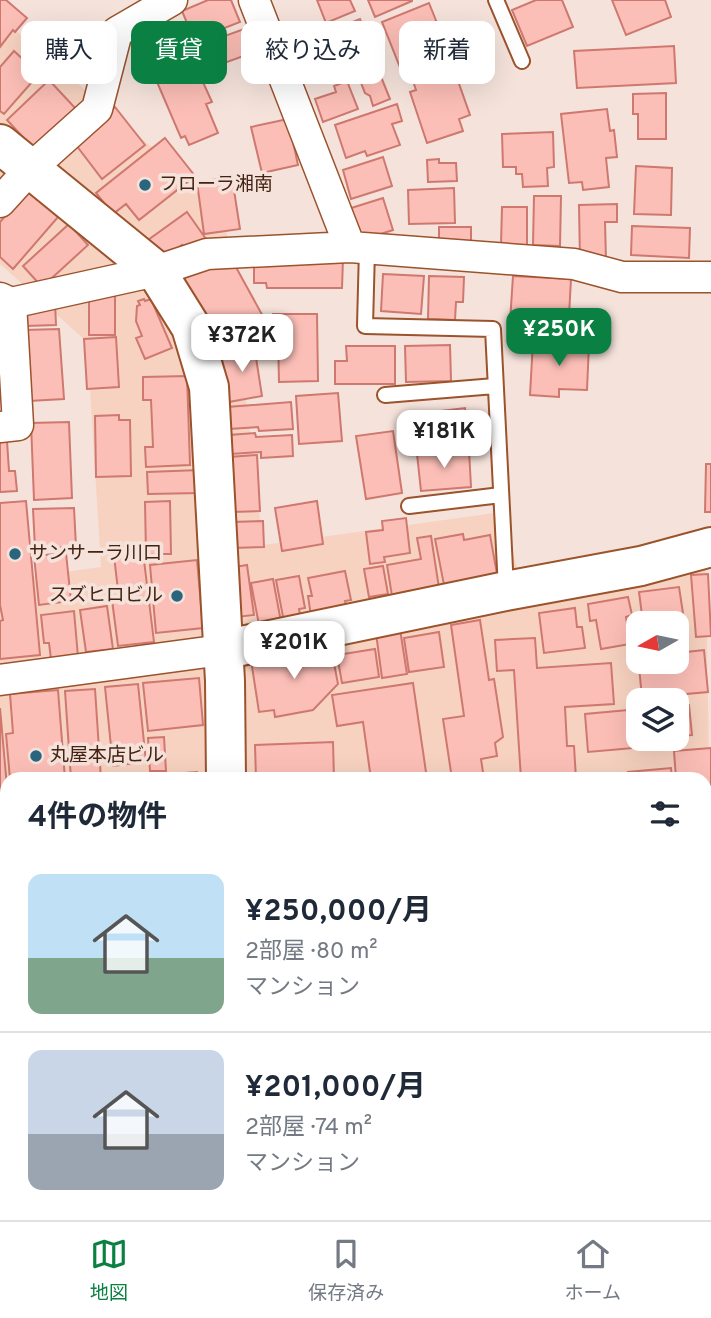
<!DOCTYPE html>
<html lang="ja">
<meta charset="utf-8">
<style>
body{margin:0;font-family:Overpass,"Noto Sans JP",sans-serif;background:#f6f6f7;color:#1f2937;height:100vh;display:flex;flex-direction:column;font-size:26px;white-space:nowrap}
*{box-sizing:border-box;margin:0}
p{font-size:23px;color:#747a83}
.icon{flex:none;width:38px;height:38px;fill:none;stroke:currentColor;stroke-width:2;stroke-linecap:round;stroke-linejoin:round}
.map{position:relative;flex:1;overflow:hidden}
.drawer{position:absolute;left:0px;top:772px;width:712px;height:450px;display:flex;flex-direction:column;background:#fff;border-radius:21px 21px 0 0;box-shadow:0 7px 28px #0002}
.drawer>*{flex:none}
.hud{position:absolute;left:21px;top:21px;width:670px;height:63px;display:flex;gap:14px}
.needle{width:46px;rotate:261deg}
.fabs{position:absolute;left:626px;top:611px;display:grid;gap:14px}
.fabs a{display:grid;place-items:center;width:63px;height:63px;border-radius:14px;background:#fff;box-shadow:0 7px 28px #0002;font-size:35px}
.price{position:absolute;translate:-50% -60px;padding:0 16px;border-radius:14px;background:#fff;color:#222;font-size:23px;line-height:46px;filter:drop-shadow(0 2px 4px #0008)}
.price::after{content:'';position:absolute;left:50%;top:42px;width:21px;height:16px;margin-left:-10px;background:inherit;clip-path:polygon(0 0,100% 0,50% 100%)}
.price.active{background:#0b8043;color:#fff}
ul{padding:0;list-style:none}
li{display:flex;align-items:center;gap:21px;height:175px;padding:0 28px}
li+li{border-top:2px solid #e0e1e3}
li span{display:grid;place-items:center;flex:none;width:196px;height:140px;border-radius:14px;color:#555}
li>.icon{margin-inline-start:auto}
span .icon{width:84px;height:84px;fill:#fffc;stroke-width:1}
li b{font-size:30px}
h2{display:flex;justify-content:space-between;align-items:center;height:84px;padding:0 28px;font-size:30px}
.pill{padding:0 24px;border-radius:14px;background:#fff;box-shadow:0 7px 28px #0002;font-size:24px;line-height:63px}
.pill.active{background:#0b8043;color:#fff}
.tabs{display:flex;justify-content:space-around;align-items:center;height:98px;border-top:2px solid #e0e1e3;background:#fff;font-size:19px;color:#747a83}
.tabs a{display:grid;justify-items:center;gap:4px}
.tabs .active{color:#0b8043}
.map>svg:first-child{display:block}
.built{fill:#f7d2c0;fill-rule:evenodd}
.building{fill:#fcbfb7;stroke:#cf786f;stroke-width:2}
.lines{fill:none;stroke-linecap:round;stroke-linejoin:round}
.lane-casing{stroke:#9b532c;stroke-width:18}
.street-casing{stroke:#9b532c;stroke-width:33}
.secondary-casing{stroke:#9b532c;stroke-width:42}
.lane{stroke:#fff;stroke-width:14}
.street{stroke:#fff;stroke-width:30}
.secondary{stroke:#fff;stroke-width:38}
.rail{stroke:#8e7468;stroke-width:5;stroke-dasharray:10 5;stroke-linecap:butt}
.poi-dot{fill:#29657d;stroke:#f5e3db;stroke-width:2.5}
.labels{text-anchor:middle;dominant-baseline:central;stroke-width:7;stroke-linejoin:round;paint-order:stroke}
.poi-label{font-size:19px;fill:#432313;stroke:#f5e3db;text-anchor:start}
</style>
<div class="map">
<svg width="711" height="1220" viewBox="0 0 711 1220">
<rect width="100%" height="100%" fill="#f5e3db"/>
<path class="built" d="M 0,17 L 224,209 L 263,545 L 502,512 L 519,576 L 705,531 L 710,818 L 705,779 L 7,779 L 7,1026 L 0,1027 L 0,581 L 101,567 L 87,342 L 0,264 ZM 639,623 L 677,623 L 677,662 L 639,662 ZM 639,700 L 677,700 L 677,738 L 639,738 Z
M 711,941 L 711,1082 L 705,1083 L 705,942 Z"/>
<path class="building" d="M 0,0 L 6,0 L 27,18 L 15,32 L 13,30 L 0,47 Z
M 208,0 L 231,0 L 240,22 L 194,40 L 182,11 Z
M 317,0 L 350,0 L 355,11 L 326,23 Z
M 368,0 L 412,0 L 412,1 L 375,17 Z
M 536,0 L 562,0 L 573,27 L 527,46 L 512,10 Z
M 612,0 L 665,0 L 671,17 L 626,35 Z
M 429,3 L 443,38 L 436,41 L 442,53 L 422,61 L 424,66 L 403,75 L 382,22 Z
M 360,19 L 372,50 L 355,57 L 352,50 L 336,56 L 327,32 Z
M 314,25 L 325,56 L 302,65 L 298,56 L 291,58 L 284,37 Z
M 244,29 L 252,53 L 205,70 L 197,46 Z
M 674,46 L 676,83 L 577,88 L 574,51 Z
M 14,51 L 39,74 L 4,114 L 0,111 L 0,67 Z
M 188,57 L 198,81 L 202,80 L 212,102 L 206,104 L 218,133 L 189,145 L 185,136 L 181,138 L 154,75 L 159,73 L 158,70 Z
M 373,57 L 390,99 L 373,106 L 370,96 L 365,93 L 354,65 Z
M 448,63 L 454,82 L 458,81 L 470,115 L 459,119 L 463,131 L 427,143 L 410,92 L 416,90 L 411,75 Z
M 49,80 L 76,109 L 34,149 L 7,120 Z
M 347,81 L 358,109 L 323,122 L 315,99 L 336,92 L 334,86 Z
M 666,93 L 666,139 L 638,139 L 638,114 L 633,114 L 633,94 Z
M 397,104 L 402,121 L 392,124 L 400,145 L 367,156 L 365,151 L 346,158 L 335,125 Z
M 115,107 L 145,145 L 102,179 L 73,141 Z
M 607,109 L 610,131 L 614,130 L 617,157 L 606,158 L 609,187 L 583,190 L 582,182 L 569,183 L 561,114 Z
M 288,119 L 298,165 L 262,173 L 251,127 Z
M 553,132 L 554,167 L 547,168 L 548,186 L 523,187 L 522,174 L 516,174 L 516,167 L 503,167 L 502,134 Z
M 165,138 L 195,176 L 139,220 L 126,204 L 113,214 L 96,193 Z
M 383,157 L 392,186 L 351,199 L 343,170 Z
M 439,159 L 439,163 L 456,163 L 457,181 L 428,182 L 427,160 Z
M 636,166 L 672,168 L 671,215 L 634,214 Z
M 232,177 L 240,229 L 204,234 L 197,182 Z
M 454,188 L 455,223 L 409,224 L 408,190 Z
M 28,190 L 58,217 L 13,269 L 0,257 L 0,222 Z
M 534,196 L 561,196 L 560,246 L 533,245 Z
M 383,198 L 393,230 L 356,242 L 345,210 Z
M 617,204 L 617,222 L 605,222 L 606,260 L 580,260 L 579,205 Z
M 502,207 L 527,207 L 527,245 L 501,245 Z
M 187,212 L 206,239 L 187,252 L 182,245 L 162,260 L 148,240 Z
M 69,224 L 88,245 L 42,287 L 23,266 Z
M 632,226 L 690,228 L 689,258 L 631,255 Z
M 439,227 L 471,227 L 471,247 L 439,247 Z
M 254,259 L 343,259 L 342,288 L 267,288 L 266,283 L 254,283 Z
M 232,260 L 265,320 L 216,346 L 182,279 Z
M 383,274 L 424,276 L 421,314 L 381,311 Z
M 429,276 L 464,277 L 463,302 L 456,302 L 455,320 L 428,319 Z
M 513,276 L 571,279 L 568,334 L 545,333 L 546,324 L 510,322 Z
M 89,292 L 115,292 L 115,335 L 89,335 Z
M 144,299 L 145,301 L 151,299 L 172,348 L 145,359 L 136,338 L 142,336 L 136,321 L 137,306 L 140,305 L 138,301 Z
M 55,302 L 56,325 L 26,326 L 24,304 Z
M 273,314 L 317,314 L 318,381 L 279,382 L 278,338 L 274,338 Z
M 59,329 L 64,399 L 29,401 L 24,330 Z
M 116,337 L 119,387 L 87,389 L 84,339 Z
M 533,341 L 589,344 L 587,390 L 559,389 L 559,397 L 530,395 Z
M 254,345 L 262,396 L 229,402 L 221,352 Z
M 450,345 L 451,381 L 406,382 L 405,346 Z
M 346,346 L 395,346 L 395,384 L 335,384 L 335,361 L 347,361 Z
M 187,376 L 190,465 L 146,467 L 145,447 L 153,447 L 151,400 L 143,400 L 143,377 Z
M 338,393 L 342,441 L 299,444 L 296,396 Z
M 291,402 L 293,429 L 259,431 L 258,427 L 229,429 L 227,407 Z
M 465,408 L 469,441 L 410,447 L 406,415 Z
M 119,415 L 119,420 L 130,420 L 131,476 L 96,477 L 95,416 Z
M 69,422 L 72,498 L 34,500 L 31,423 Z
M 393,431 L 402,493 L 366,499 L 356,436 Z
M 255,433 L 256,437 L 292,435 L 293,456 L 261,458 L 261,452 L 231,454 L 229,435 Z
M 0,441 L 7,441 L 9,471 L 15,471 L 17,491 L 0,492 Z
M 469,450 L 471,487 L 421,491 L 417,454 Z
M 257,455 L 260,511 L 232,512 L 229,457 Z
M 706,464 L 711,464 L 711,512 L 705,512 Z
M 200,470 L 200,493 L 148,494 L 147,472 Z
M 26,501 L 40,655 L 0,659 L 0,621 L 3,620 L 0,605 L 0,503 Z
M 170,501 L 171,554 L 146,554 L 145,502 Z
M 317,501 L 323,544 L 282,551 L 275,508 Z
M 74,508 L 76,547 L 35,548 L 33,509 Z
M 406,518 L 410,553 L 384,557 L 385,562 L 370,564 L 366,532 L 383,530 L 382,521 Z
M 263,521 L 264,547 L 232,548 L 231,522 Z
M 463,534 L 464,540 L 490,535 L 497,574 L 445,590 L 435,539 Z
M 431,536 L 439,588 L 392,596 L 387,565 L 421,559 L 417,538 Z
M 142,544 L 154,642 L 118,646 L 112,600 L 119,599 L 113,547 Z
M 66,553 L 71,601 L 39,605 L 34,556 Z
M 197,560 L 203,628 L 156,633 L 150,565 Z
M 247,565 L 254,615 L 237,617 L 235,567 Z
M 383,566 L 388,594 L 369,597 L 364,569 Z
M 345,571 L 351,600 L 345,601 L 347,609 L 311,616 L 308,596 L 312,596 L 308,578 Z
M 708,574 L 711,636 L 696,637 L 691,575 Z
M 299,576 L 305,608 L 299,609 L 301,619 L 284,622 L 276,580 Z
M 273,579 L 281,622 L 259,625 L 251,583 Z
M 679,587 L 686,633 L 677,635 L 677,623 L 643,623 L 639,592 Z
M 628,597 L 632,615 L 626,617 L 630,644 L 601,649 L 596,620 L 590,621 L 588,604 Z
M 107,606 L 113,649 L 86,652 L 80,610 Z
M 575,608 L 577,627 L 582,627 L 585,648 L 544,653 L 539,613 Z
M 74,611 L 78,657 L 51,659 L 49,643 L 44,643 L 41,615 Z
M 480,620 L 489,680 L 494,679 L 503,737 L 495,743 L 497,756 L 481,759 L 484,779 L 452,779 L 443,719 L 464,716 L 451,625 Z
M 400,629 L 407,674 L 382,678 L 376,633 Z
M 439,632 L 444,667 L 409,672 L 404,638 Z
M 535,638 L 537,668 L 611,663 L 614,704 L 565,707 L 567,746 L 574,746 L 576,779 L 521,779 L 514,670 L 497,671 L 495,640 Z
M 331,648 L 338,684 L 313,710 L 275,717 L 274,710 L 259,712 L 251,660 Z
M 375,649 L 379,677 L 342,683 L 337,655 Z
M 704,650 L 708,692 L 642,698 L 638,656 L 639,662 L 677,662 L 677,653 Z
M 199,678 L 203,725 L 148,731 L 143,683 Z
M 413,683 L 427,779 L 371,779 L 363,722 L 337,726 L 332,695 Z
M 138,684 L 146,762 L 113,766 L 105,687 Z
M 95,689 L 101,779 L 71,779 L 65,691 Z
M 58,690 L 65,779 L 10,779 L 6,734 L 13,733 L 10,694 Z
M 689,705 L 692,735 L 677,736 L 677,706 Z
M 0,708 L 7,787 L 7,841 L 0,842 Z
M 639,709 L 639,738 L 667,738 L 667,745 L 588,752 L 585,714 Z
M 164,737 L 166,771 L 150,771 L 148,738 Z
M 333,742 L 334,779 L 256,779 L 255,745 Z
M 711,748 L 711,838 L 705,839 L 705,779 L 676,779 L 674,751 Z
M 671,768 L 672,779 L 629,779 L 628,772 Z
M 197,772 L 197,779 L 143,779 L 143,776 Z
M 1,849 L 7,849 L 7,877 L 0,878 Z
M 705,902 L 711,902 L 711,941 L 705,942 Z
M 7,951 L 7,1021 L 1,1022 L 0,965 Z
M 711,1095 L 711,1212 L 705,1212 L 705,1096 Z
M 7,1110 L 7,1148 L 0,1128 L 0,1113 Z
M 0,1139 L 7,1158 L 7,1174 L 5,1174 L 7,1199 L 0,1201 Z
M 202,1214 L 253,1214 L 245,1220 L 194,1220 Z
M 388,1214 L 425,1214 L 420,1220 L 382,1220 Z
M 436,1214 L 454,1214 L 460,1220 L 431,1220 Z
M 492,1214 L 515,1214 L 522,1220 L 488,1220 Z
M 593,1214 L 616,1214 L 619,1220 L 591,1220 L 589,1216 Z"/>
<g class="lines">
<defs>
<path id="lane" d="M 496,0 L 522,61
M 367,249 L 365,326 L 493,329 L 506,589
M 385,395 L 495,386
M 409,506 L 501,495"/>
<path id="street" d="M 254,0 L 350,247
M 0,202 L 30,169 L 97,109 L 117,32 L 172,0
M 0,298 L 11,303 L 156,271 L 207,254 L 350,247 L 574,264 L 622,277 L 711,277
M 0,427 L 18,425 L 11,303
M 0,680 L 222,650
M 705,866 L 711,866
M 0,1042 L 7,1042
M 671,1214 L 674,1220
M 11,1220 L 24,1214
M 573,1220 L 577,1214"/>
<path id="secondary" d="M 0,144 L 156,271 L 191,327 L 209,387 L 225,681 L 226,779
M 222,650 L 506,591 L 641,566 L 711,547
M 300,1214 L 306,1220"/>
</defs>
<use href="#lane" class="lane-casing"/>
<use href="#street" class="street-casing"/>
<use href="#secondary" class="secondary-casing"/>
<use href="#lane" class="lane"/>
<use href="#street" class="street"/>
<use href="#secondary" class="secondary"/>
<path class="rail" d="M 705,1004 L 711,1004
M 705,1026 L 711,1025
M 0,1065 L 7,1064
M 0,1086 L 7,1085"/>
</g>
<g class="poi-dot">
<circle cx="145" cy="185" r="7"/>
<circle cx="15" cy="554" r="7"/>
<circle cx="177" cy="596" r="7"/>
<circle cx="36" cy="756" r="7"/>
</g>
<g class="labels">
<g class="poi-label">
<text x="159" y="185">フローラ湘南</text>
<text x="29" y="554">サンサーラ川口</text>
<text x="163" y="596" text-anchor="end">スズヒロビル</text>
<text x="50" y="756">丸屋本店ビル</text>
</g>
</g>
</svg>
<div class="fabs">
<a><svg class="needle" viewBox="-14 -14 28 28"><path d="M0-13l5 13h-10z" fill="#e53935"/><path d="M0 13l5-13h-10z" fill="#747a83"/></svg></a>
<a><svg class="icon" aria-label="layers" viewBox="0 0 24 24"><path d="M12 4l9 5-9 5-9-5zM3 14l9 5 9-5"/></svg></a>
</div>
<b class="price active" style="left:559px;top:368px">¥250K</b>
<b class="price" style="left:242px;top:374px">¥372K</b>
<b class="price" style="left:444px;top:470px">¥181K</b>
<b class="price" style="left:294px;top:681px">¥201K</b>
<div class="hud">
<a class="pill">購入</a>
<a class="pill active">賃貸</a>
<a class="pill">絞り込み</a>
<a class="pill">新着</a>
</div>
<section class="drawer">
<h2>4件の物件<svg class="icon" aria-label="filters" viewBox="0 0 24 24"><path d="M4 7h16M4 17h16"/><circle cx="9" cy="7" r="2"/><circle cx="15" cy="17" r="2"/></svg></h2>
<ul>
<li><span style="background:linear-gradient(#bfe0f5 60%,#7fa58c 0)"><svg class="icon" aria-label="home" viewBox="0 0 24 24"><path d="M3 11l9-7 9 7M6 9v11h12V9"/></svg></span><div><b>¥250,000/月</b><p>2部屋 · 80 m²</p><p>マンション</p></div></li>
<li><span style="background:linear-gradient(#c9d6e8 60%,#9aa5b1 0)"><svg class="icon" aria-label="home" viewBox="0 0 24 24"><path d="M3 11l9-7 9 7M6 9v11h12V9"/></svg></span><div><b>¥201,000/月</b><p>2部屋 · 74 m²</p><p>マンション</p></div></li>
</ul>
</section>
</div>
<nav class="tabs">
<a class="active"><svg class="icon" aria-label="map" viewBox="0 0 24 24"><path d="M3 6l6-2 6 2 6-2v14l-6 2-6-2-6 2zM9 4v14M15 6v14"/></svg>地図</a>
<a><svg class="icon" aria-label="saved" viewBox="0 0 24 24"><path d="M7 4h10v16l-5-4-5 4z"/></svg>保存済み</a>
<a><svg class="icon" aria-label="home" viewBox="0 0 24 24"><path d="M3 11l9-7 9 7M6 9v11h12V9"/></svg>ホーム</a>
</nav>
